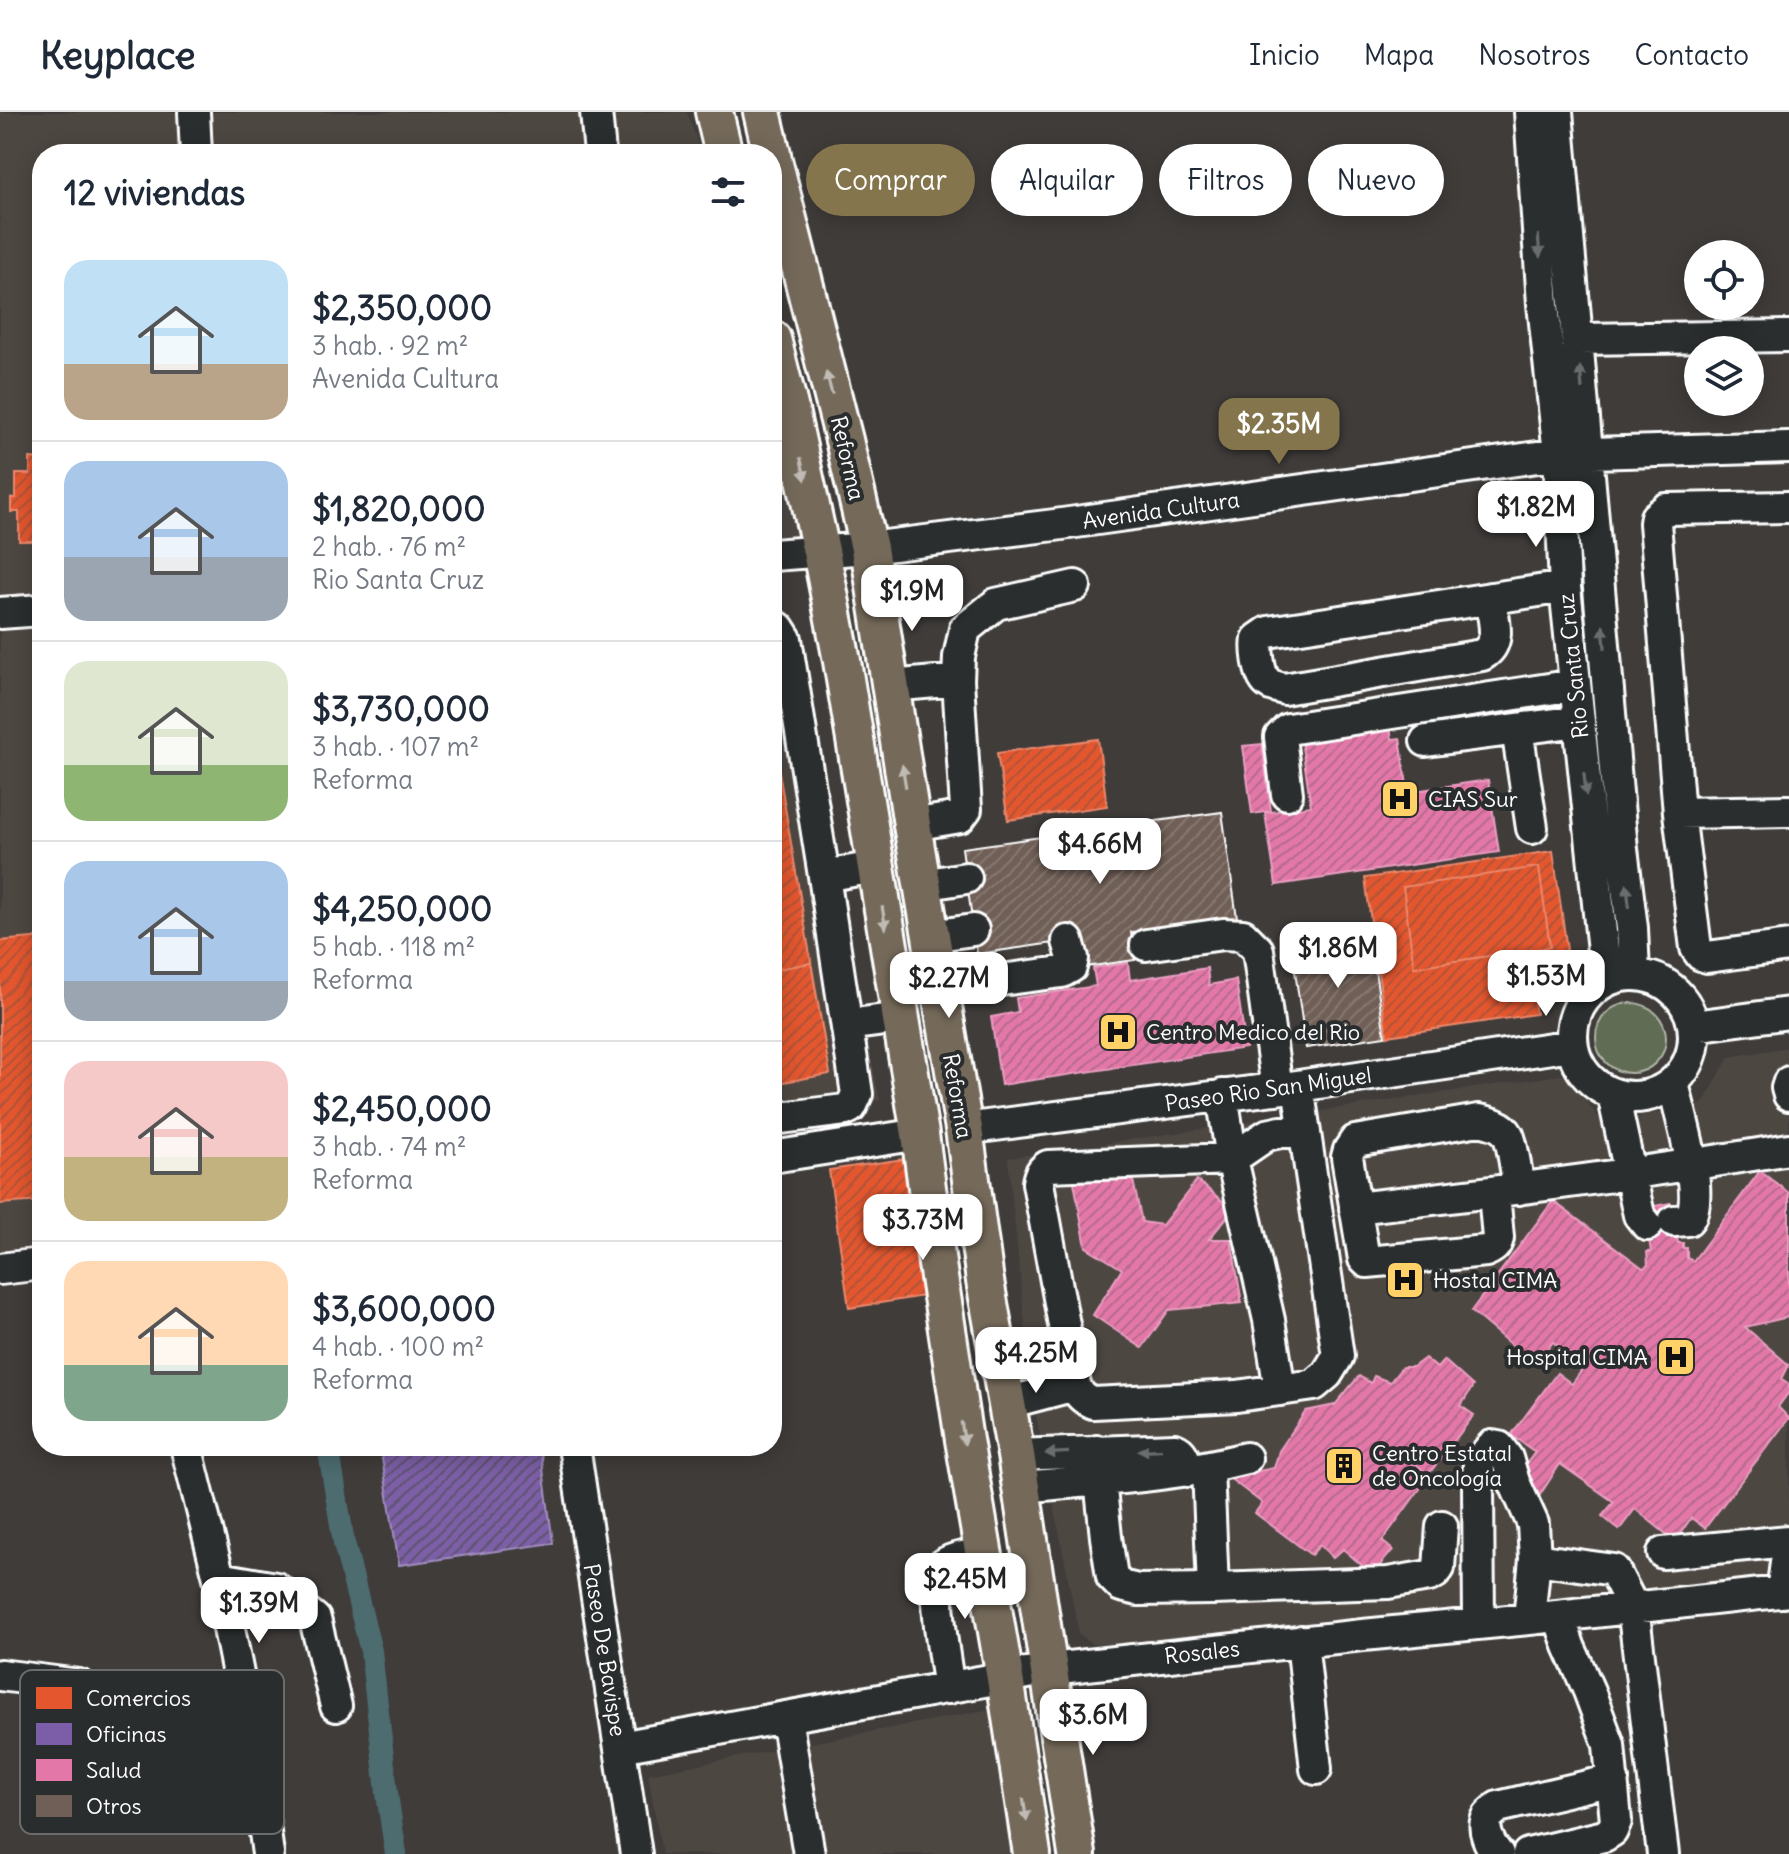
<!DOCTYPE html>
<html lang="es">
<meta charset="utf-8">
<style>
body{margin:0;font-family:Delius,sans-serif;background:#f6f6f7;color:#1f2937;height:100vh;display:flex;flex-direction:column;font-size:30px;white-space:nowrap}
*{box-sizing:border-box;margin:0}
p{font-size:26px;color:#747a83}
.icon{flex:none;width:44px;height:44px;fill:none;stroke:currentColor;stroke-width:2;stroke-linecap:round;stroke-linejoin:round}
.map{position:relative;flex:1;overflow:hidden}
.panel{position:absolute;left:32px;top:32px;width:750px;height:1312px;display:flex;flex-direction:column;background:#fff;border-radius:32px;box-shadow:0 4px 20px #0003}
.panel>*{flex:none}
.banner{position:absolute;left:806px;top:32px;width:760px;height:72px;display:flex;gap:16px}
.fabs{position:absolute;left:1684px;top:128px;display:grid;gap:16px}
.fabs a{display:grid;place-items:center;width:80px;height:80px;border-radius:50%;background:#fff;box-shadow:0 4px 20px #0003;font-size:40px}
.price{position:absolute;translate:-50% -68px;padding:0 18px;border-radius:16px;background:#fff;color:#222;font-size:26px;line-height:52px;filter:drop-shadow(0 2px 4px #0008)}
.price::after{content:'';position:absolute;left:50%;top:48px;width:24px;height:18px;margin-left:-12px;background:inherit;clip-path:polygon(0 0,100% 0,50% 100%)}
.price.active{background:#84754c;color:#fff}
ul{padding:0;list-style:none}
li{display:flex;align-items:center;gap:24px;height:200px;padding:0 32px}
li+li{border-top:2px solid #e0e1e3}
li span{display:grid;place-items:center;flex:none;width:224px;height:160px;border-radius:24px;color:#555}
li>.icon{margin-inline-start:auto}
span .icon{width:96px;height:96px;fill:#fffc;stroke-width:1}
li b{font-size:34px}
h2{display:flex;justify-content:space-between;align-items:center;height:96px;padding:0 32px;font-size:34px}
.chip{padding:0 28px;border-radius:36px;background:#fff;box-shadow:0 4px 20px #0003;font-size:28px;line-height:72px}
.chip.active{background:#84754c;color:#fff}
header{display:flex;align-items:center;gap:48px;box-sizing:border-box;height:112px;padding:0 40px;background:#fff;border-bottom:2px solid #e0e1e3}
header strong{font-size:38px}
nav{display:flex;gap:44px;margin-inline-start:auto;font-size:28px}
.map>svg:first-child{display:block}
.built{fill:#4d4642}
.green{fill:#616c53;stroke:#b0b6a9;stroke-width:2}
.shops{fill:url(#shops-hatch);stroke:#ec896d;stroke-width:2}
.offices{fill:url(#offices-hatch);stroke:#a38ec1;stroke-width:2}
.health{fill:url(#health-hatch);stroke:#eba0c2;stroke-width:2}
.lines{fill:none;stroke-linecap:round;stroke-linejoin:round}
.canal{stroke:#4d6c6f;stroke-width:22}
.building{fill:url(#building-hatch);stroke:#fff;stroke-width:2}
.minor-casing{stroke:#fff;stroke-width:36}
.major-casing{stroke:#fff;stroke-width:42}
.minor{stroke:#2a2d2e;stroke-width:30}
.major{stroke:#746a5a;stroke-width:36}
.oneway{fill:#6a6c6d}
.oneway2{fill:#c0bcb5}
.labels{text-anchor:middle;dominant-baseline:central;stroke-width:8;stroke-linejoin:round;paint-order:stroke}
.street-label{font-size:22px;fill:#fff;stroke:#2a2d2e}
.poi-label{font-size:22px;fill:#fff;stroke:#2a2d2e;text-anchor:start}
.key{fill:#2a2d2e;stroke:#6a6c6d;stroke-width:2}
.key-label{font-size:22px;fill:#fff}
</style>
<header>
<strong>Keyplace</strong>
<nav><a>Inicio</a><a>Mapa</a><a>Nosotros</a><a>Contacto</a></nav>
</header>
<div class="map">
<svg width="1789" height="1742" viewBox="0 0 1789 1742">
<defs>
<pattern id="shops-hatch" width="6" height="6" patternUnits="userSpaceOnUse" patternTransform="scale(2)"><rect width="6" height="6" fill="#e4572e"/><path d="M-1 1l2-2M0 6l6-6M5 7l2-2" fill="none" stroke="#af5338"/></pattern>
<pattern id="offices-hatch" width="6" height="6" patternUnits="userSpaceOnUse" patternTransform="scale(2)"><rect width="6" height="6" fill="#7b5ea7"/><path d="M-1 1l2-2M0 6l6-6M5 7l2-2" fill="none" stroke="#5f5370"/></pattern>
<pattern id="health-hatch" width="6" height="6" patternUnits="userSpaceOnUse" patternTransform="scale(2)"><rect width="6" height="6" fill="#e377a8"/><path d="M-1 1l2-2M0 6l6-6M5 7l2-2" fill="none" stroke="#b66a8c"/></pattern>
<pattern id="building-hatch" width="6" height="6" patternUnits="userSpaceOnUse" patternTransform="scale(2)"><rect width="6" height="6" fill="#6f5f56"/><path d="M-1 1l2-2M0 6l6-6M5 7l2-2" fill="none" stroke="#85776f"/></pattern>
</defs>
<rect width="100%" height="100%" fill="#3f3c3a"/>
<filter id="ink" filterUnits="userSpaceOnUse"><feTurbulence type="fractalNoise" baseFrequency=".0125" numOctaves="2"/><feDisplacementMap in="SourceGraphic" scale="16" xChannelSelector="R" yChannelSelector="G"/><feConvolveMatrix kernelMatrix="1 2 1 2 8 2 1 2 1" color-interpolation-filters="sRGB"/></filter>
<g filter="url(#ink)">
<path class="built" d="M 0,0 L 687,0 L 702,42 L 42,42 L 42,1141 L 0,1146 Z
M 772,298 L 802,436 L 772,437 Z
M 772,466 L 880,988 L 772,1006 Z
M 1789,935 L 1789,1465 L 1638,1479 L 1416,1509 L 1114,1533 L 1092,1532 L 1079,1522 L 1032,1282 L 1008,1046 L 1567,962 L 1603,1012 L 1703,992 L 1729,945 Z
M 991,1597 L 1016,1742 L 662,1742 L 648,1662 Z"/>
<path class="green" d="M1596 926a35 35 0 1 1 70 0a35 35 0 1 1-70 0Z"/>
<path class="shops" d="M 30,346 L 42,347 L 42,445 L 35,445 L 35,429 L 19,429 L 19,400 L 11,400 L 11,386 L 16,386 L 16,362 L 30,362 Z
M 772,618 L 830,962 L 772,972 Z
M 1098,627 L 1107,694 L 1008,708 L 997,641 Z
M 1553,739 L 1569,852 L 1530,858 L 1536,902 L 1387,924 L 1365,766 Z
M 1539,755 L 1550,835 L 1414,855 L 1403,775 Z
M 42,825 L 42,1089 L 0,1092 L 0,829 Z
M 811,851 L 830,962 L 772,972 L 772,858 Z
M 904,1047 L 924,1184 L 849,1196 L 829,1058 Z"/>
<path class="offices" d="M 380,1334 L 540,1334 L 553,1431 L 399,1453 Z"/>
<path class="health" d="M 1389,610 L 1392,627 L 1400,626 L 1408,680 L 1488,668 L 1499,740 L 1276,773 L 1265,701 L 1311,694 L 1301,628 Z
M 1262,632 L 1271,699 L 1252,702 L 1243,634 Z
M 1128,851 L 1130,868 L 1207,856 L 1209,873 L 1236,868 L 1246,936 L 1001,973 L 991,905 L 1018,900 L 1016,886 L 1096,874 L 1093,856 Z
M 1131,1059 L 1142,1110 L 1162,1113 L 1197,1068 L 1233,1098 L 1209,1127 L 1231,1127 L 1242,1191 L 1169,1198 L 1142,1236 L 1093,1203 L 1122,1157 L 1086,1135 L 1074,1070 Z
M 1760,1059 L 1789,1081 L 1789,1205 L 1745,1215 L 1789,1253 L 1782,1267 L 1789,1272 L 1789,1280 L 1778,1295 L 1789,1306 L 1705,1416 L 1691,1406 L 1675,1429 L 1635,1397 L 1619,1418 L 1602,1404 L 1614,1390 L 1560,1352 L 1538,1386 L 1516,1366 L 1535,1340 L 1511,1323 L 1557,1261 L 1572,1272 L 1584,1255 L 1553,1230 L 1535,1253 L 1471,1199 L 1553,1089 L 1643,1156 L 1648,1153 L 1647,1140 L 1651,1140 L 1644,1096 L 1671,1091 L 1678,1131 L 1683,1131 L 1683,1136 L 1687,1136 L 1687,1146 L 1693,1149 Z
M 1425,1246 L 1437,1256 L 1444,1248 L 1473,1274 L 1461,1294 L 1474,1303 L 1428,1363 L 1415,1351 L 1412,1358 L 1425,1370 L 1382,1429 L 1393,1438 L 1372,1462 L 1343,1437 L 1333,1446 L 1320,1433 L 1311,1443 L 1255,1401 L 1262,1391 L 1228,1365 L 1274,1356 L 1279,1339 L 1306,1299 L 1335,1293 L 1359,1264 L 1371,1271 L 1374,1264 L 1390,1270 L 1402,1255 L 1413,1255 Z"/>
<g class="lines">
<path class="canal" d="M 328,1334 L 344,1431 L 371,1539 L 388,1689 L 396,1742"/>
</g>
<path class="building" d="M 1222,700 L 1237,806 L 1131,820 L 1135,848 L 1085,855 L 1081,827 L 977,842 L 962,736 Z
M 1369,819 L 1385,924 L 1306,936 L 1291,831 Z"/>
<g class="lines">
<defs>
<path id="minor" d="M 194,0 L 196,42
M 596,0 L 600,41
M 1530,0 L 1543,192 L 1559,342 L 1565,475 L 1606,868
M 1557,0 L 1622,737 L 1632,816 L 1634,862
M 1578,227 L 1789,224
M 1789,395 L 1666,397 L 1656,405 L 1655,411 L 1679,701 L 1789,699
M 772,443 L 869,436 L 1055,413 L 1559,342 L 1789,335
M 1490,486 C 1493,506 1503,531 1482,543 L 1284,577 C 1277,575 1269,574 1265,568 C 1259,560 1256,537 1258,527 L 1268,520 L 1565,475
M 0,501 L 42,498
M 772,512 L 779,516 L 786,527 L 824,764 L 857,982 L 851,995 L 845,998 L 772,1007
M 958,568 L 959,545 L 965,517 L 996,492 L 1075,474
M 890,574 L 958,568 L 966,697 L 960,705 L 912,713
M 1517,617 L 1532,716
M 1426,629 L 1579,609
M 1287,682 L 1280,625 L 1288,617 L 1575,573
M 1679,701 L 1696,836 L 1701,843 L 1707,845 L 1789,834
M 824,764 L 875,755
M 922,773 L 966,766
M 931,824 L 973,818
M 1146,833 L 1223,822 L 1243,823 L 1258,838 L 1277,977
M1572 924a61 61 0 1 1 122 0a61 61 0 1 1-122 0Z
M 939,876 L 1062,860 L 1071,855 L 1073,846 L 1068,829
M 847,913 L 900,906
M 1694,914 L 1789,901
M 1789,970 L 1787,976 L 1789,983
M 1673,971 C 1679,999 1707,1087 1688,1108 L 1674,1109
M 1298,974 L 1338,1244 L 1327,1262 L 1314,1273 L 1237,1284 L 1093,1291 C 1083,1287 1079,1283 1075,1273 L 1038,1071 C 1039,1063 1041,1058 1048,1054 L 1232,1047 L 1267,1023 L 1281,1020 L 1305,1020
M 1613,982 L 1639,1103 L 1647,1113
M 1222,983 L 1232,1047 L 1269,1208 L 1280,1278
M 964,1017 L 1298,974 L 1572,933
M 772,1045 L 920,1022
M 1494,1081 L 1498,1126 C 1496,1134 1493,1136 1486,1139 L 1367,1150 L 1364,1147 L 1347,1045 L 1349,1038 L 1355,1029 L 1479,1008 C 1489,1010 1503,1013 1508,1023 C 1513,1032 1517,1065 1519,1077
M 1355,1096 C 1500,1080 1645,1061 1789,1037
M 0,1157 L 42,1152
M 1007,1291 L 1075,1273
M 186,1334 L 219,1466 L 255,1648 L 268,1742
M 574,1334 L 636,1742
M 1097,1339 L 1106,1425 L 1112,1465 L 1121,1474 L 1138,1478 L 1213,1477 L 1388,1471 L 1429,1464 L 1435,1461 L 1439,1456 L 1442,1414
M 1016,1343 L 1175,1337 C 1184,1340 1185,1350 1188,1359
M 1208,1356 L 1213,1477
M 1021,1375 C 1096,1368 1172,1365 1246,1346
M 1663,1441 L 1789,1429 L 1782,1480
M 1535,1447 L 1614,1458 L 1633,1495 L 1663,1742
M 219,1466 L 276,1476 L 315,1507 L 336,1594
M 1479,1512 L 1478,1370 L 1479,1350 L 1492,1334 L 1499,1335 L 1507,1346 L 1514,1370 L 1533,1412 L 1535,1447 L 1529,1507
M 1302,1529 L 1316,1657
M 0,1563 L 79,1573
M 949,1576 C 946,1556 930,1467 942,1454 C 951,1445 972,1444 983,1441
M 786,1606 L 809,1742
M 620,1635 L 1050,1557 L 1363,1523 L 1529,1507 L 1789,1479
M 1498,1742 C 1490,1734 1481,1716 1488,1705 C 1490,1701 1495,1699 1498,1695 L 1613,1668
M 1528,1742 L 1604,1724 L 1612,1719 L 1616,1709 L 1609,1633 L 1589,1579 L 1569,1534 L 1559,1504"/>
<path id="major" d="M 714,0 L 724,42
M 762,0 L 772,42
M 772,44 L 844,328 L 869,436 L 912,713 L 964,1017 L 985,1169 L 1016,1343 L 1077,1742
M 772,227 L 789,294 L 821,439 L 842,549 L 920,1022 L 937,1152 L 964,1328 L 1005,1566 L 1032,1742"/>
</defs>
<use href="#minor" class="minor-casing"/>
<use href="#major" class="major-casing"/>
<use href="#minor" class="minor"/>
<use href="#major" class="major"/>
</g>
<defs><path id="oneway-solid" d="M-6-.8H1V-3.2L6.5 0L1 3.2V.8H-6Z" transform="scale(2)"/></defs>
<g class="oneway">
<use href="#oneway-solid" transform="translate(1539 134) rotate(86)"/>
<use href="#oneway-solid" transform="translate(1581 266) rotate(-95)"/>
<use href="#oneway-solid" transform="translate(1604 525) rotate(-95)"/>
<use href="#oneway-solid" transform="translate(1585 672) rotate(84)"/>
<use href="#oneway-solid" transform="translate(1628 784) rotate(-97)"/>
<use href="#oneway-solid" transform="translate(1150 1338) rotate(178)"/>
<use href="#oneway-solid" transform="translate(1057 1341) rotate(177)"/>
</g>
<g class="oneway2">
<use href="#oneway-solid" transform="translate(829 271) rotate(-105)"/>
<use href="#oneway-solid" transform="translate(803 357) rotate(78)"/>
<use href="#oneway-solid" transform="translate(904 664) rotate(-99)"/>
<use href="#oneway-solid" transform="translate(884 806) rotate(81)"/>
<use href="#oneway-solid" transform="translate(963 1321) rotate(81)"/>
<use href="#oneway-solid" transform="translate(1025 1698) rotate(82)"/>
</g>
</g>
<defs>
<symbol id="hospital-square" viewBox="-11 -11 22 22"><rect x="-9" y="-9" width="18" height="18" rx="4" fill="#ffd166" stroke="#2a2d2e"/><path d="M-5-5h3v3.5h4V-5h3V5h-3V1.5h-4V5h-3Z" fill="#111"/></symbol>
<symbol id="building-square" viewBox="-11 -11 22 22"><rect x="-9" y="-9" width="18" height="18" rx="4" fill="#ffd166" stroke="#2a2d2e"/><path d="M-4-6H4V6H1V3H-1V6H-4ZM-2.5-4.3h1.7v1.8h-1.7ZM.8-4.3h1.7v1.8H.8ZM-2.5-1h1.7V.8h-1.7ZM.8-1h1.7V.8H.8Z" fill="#111"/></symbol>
</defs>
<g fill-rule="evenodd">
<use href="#hospital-square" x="1378" y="665" width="44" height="44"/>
<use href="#hospital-square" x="1096" y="898" width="44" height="44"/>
<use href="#hospital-square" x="1383" y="1146" width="44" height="44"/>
<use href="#hospital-square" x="1654" y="1223" width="44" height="44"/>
<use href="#building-square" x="1322" y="1332" width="44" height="44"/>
</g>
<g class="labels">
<g class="street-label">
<text transform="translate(848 346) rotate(77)">Reforma</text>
<text transform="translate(1161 398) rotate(-8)">Avenida Cultura</text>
<text transform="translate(1573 554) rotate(-96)">Rio Santa Cruz</text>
<text transform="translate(1268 977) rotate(-8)">Paseo Rio San Miguel</text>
<text transform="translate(958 984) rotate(80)">Reforma</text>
<text transform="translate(605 1538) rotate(81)">Paseo De Bavispe</text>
<text transform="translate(1202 1540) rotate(-6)">Rosales</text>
</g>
<g class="poi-label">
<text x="1428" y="687">CIAS Sur</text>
<text x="1146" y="920">Centro Medico del Rio</text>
<text x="1433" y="1168">Hostal CIMA</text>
<text x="1648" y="1245" text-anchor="end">Hospital CIMA</text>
<text x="1372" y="1341">Centro Estatal<tspan x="1372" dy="25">de Oncología</tspan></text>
</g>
</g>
<rect x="20" y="1558" width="264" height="164" rx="12" class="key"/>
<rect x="36" y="1575" width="36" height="22" fill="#e4572e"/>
<rect x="36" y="1611" width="36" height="22" fill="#7b5ea7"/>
<rect x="36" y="1647" width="36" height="22" fill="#e377a8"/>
<rect x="36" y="1683" width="36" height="22" fill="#6f5f56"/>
<g class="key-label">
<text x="86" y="1594">Comercios</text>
<text x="86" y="1630">Oficinas</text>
<text x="86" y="1666">Salud</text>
<text x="86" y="1702">Otros</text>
</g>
</svg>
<div class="fabs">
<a><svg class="icon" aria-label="locate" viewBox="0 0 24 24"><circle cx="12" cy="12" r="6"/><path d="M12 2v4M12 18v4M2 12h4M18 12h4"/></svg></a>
<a><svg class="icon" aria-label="layers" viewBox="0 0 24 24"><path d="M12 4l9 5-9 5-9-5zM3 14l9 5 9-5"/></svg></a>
</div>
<b class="price active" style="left:1279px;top:354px">$2.35M</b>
<b class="price" style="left:1536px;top:437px">$1.82M</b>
<b class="price" style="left:912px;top:521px">$1.9M</b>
<b class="price" style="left:1100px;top:774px">$4.66M</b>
<b class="price" style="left:1338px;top:878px">$1.86M</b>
<b class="price" style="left:1546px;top:906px">$1.53M</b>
<b class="price" style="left:949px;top:908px">$2.27M</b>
<b class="price" style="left:923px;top:1150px">$3.73M</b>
<b class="price" style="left:1036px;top:1283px">$4.25M</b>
<b class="price" style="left:965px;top:1509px">$2.45M</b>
<b class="price" style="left:259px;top:1533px">$1.39M</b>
<b class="price" style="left:1093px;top:1645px">$3.6M</b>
<div class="banner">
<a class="chip active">Comprar</a>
<a class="chip">Alquilar</a>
<a class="chip">Filtros</a>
<a class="chip">Nuevo</a>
</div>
<section class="panel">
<h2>12 viviendas<svg class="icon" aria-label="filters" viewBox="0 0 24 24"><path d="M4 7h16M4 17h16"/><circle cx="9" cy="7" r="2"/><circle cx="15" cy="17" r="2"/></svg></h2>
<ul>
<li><span style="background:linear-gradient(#bfe0f5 65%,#b9a48a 0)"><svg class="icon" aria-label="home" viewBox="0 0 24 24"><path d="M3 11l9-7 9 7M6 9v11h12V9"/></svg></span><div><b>$2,350,000</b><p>3 hab. · 92 m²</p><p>Avenida Cultura</p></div></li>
<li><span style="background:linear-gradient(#a9c7e8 60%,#9aa5b1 0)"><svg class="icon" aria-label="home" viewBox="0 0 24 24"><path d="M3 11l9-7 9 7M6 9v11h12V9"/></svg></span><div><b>$1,820,000</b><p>2 hab. · 76 m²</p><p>Rio Santa Cruz</p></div></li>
<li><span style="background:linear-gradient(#dfe7d0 65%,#8fb573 0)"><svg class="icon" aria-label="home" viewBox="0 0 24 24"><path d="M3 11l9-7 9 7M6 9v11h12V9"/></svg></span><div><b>$3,730,000</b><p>3 hab. · 107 m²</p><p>Reforma</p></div></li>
<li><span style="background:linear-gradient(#a9c7e8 75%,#9aa5b1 0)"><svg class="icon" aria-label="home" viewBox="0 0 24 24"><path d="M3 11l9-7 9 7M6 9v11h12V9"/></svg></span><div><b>$4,250,000</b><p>5 hab. · 118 m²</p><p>Reforma</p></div></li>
<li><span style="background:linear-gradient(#f6c9c9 60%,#c2b280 0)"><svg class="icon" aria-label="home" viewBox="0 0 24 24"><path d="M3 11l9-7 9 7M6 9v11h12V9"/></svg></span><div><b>$2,450,000</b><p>3 hab. · 74 m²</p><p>Reforma</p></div></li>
<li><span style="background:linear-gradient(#ffd9b3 65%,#7fa58c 0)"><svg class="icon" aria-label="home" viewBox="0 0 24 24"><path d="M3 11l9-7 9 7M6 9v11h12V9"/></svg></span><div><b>$3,600,000</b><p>4 hab. · 100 m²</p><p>Reforma</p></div></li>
</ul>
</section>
</div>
